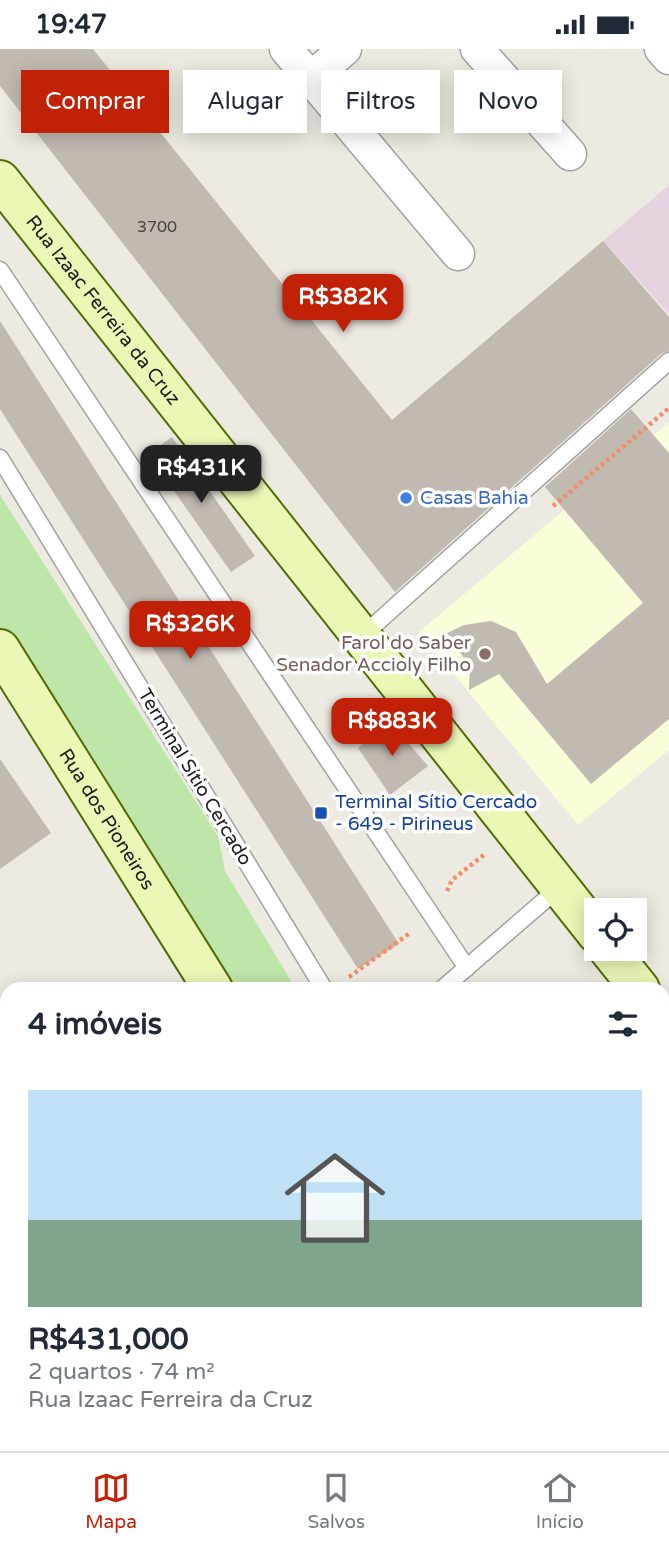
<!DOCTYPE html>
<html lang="pt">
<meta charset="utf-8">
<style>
body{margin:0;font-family:"Varela Round",sans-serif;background:#f2f2f3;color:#1f2937;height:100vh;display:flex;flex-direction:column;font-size:26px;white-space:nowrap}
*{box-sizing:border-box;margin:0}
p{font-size:23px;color:#747a83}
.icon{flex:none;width:38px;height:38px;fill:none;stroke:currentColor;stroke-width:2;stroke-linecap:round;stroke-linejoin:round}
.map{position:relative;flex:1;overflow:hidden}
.panel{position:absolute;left:0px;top:933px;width:670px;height:471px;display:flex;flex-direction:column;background:#fff;border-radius:21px 21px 0 0;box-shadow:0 4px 18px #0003}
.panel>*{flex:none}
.top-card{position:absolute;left:21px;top:21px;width:628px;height:63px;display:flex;gap:14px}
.tools{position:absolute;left:584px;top:849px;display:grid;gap:14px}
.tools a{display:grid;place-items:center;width:63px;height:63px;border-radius:0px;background:#fff;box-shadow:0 4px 18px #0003;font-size:35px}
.price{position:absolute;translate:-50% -60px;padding:0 16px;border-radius:14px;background:#c02107;color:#fff;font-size:23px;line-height:46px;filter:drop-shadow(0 2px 4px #0008)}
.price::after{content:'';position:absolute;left:50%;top:42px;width:21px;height:16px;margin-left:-10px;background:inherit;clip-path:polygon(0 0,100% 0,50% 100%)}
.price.active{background:#222;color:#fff}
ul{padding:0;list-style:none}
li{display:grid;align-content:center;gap:14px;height:371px;padding:0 28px}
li+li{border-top:2px solid #e0e1e3}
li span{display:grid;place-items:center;height:217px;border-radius:0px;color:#555}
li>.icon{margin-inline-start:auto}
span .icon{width:126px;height:126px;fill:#fffc;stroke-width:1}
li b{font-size:30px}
h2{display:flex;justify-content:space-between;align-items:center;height:84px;padding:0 28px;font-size:30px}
.pill{padding:0 24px;border-radius:0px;background:#fff;box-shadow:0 4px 18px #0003;font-size:24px;line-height:63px}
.pill.active{background:#c02107;color:#fff}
.status{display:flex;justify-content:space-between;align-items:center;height:49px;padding:0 35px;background:#fff;direction:ltr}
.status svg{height:19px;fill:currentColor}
.tab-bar{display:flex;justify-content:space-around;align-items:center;height:98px;border-top:2px solid #e0e1e3;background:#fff;font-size:19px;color:#747a83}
.tab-bar a{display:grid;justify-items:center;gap:4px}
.tab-bar .active{color:#c02107}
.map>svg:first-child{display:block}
.industrial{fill:#e6d3e0}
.education{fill:#f9fed9}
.grass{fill:#bee6a8}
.building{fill:#c1bab1}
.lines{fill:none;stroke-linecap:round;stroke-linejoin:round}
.lane-casing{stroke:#a2a2a2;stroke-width:19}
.street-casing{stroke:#a2a2a2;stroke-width:35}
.secondary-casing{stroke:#546c08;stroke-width:42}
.path{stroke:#f48c6a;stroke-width:4.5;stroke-dasharray:3.5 3.5;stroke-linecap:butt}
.lane{stroke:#fff;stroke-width:16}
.street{stroke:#fff;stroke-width:32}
.secondary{stroke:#eaf7b5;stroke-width:38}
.shop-dot{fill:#3f7fe0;stroke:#fff;stroke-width:2.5}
.education-dot{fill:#8d6e63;stroke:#fff;stroke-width:2.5}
.transit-dot{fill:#1a4fb4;stroke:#fff;stroke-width:2.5}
.labels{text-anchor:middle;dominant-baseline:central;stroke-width:7;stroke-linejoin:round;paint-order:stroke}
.number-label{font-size:16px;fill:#444340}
.street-label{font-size:19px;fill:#1b1b1b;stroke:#fff}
.shop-label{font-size:19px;fill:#366cbe;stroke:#fff;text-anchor:start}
.education-label{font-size:19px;fill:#785e54;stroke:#fff;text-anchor:end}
.transit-label{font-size:19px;fill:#164399;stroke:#fff;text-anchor:start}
</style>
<div class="status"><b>19:47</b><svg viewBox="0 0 49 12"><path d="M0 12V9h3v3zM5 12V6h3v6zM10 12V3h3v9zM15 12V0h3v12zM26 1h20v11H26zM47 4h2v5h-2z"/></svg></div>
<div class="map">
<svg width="669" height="1402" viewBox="0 0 669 1402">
<rect width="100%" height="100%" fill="#edeae1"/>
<path class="industrial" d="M 669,136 L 669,265 L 603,192 Z"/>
<path class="education" d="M 669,373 L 669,701 L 578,776 L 419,583 Z"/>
<path class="grass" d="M 0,446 L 218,787 L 225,822 L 296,940 L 215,940 L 0,598 Z"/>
<path class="building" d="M 0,0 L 93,0 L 392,371 L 603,192 L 669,268 L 669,302 L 662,304 L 395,543 L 0,37 Z
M 0,272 L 399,895 L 358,920 L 0,360 Z
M 631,360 L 669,404 L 669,670 L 591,735 L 499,625 L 469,641 L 470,618 L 447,584 L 464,576 L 491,572 L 516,583 L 547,635 L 643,554 L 545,438 Z
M 172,388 L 255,507 L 231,523 L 148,405 Z
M 390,673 L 428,717 L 390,746 L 358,699 Z
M 0,710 L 51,784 L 0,820 Z"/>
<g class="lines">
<defs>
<path id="lane" d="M 0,221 L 467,919
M 0,409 L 324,940
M 361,588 L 669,312
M 442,940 L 560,838"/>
<path id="street" d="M 286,0 L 458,205
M 477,0 L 570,105
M 661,0 L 669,9
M 312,28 L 345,0
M 0,1328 L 7,1322"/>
<g id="secondary">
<path id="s1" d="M 0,131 L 597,885"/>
<path id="s2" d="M 0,600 L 213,940"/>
<path d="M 608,900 L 640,940"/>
<path d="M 663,969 L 669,976"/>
<path d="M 663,1220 L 669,1216"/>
<path d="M 499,1396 L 502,1402"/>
<path d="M 626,1396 L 629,1402"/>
</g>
</defs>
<use href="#lane" class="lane-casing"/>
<use href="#street" class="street-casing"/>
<use href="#secondary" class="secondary-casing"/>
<path class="path" d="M 553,457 L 669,359
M 447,842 L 452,831 L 485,805
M 349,928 L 410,884"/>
<use href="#lane" class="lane"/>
<use href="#street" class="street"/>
<use href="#secondary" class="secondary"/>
</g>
<circle class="shop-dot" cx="406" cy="449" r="7"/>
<circle class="education-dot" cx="485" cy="605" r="7"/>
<rect class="transit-dot" x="314" y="757" width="14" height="14" rx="3.5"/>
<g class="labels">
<g class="number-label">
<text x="157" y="178">3700</text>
</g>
<g class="street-label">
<text stroke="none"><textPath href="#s1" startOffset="166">Rua Izaac Ferreira da Cruz</textPath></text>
<text transform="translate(195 728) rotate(59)">Terminal Sítio Cercado</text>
<text stroke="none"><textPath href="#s2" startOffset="201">Rua dos Pioneiros</textPath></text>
</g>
<g class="shop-label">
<text x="420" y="449">Casas Bahia</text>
</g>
<g class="education-label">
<text x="471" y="594">Farol do Saber<tspan x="471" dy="22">Senador Accioly Filho</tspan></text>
</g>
<g class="transit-label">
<text x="335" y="753">Terminal Sítio Cercado<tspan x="335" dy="22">- 649 - Pirineus</tspan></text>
</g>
</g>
</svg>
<div class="tools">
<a><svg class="icon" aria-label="locate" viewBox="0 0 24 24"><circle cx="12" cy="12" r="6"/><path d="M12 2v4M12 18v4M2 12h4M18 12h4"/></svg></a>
</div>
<b class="price" style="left:343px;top:285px">R$382K</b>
<b class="price active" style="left:201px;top:456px">R$431K</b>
<b class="price" style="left:190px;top:612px">R$326K</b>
<b class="price" style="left:392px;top:709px">R$883K</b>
<div class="top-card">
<a class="pill active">Comprar</a>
<a class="pill">Alugar</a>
<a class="pill">Filtros</a>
<a class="pill">Novo</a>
</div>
<section class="panel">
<h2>4 imóveis<svg class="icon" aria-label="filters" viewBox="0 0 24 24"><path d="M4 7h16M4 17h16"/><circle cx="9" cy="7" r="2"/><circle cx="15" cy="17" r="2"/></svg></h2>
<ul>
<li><span style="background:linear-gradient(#bfe0f5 60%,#7fa58c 0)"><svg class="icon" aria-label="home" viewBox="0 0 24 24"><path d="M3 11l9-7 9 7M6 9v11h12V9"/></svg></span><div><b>R$431,000</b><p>2 quartos · 74 m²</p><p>Rua Izaac Ferreira da Cruz</p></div></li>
</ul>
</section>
</div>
<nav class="tab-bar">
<a class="active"><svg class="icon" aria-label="map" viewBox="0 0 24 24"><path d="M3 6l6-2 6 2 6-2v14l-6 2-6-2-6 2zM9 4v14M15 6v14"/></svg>Mapa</a>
<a><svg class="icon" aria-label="saved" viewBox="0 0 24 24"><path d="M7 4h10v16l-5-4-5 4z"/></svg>Salvos</a>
<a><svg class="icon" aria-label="home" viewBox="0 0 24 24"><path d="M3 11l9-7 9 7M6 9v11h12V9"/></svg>Início</a>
</nav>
